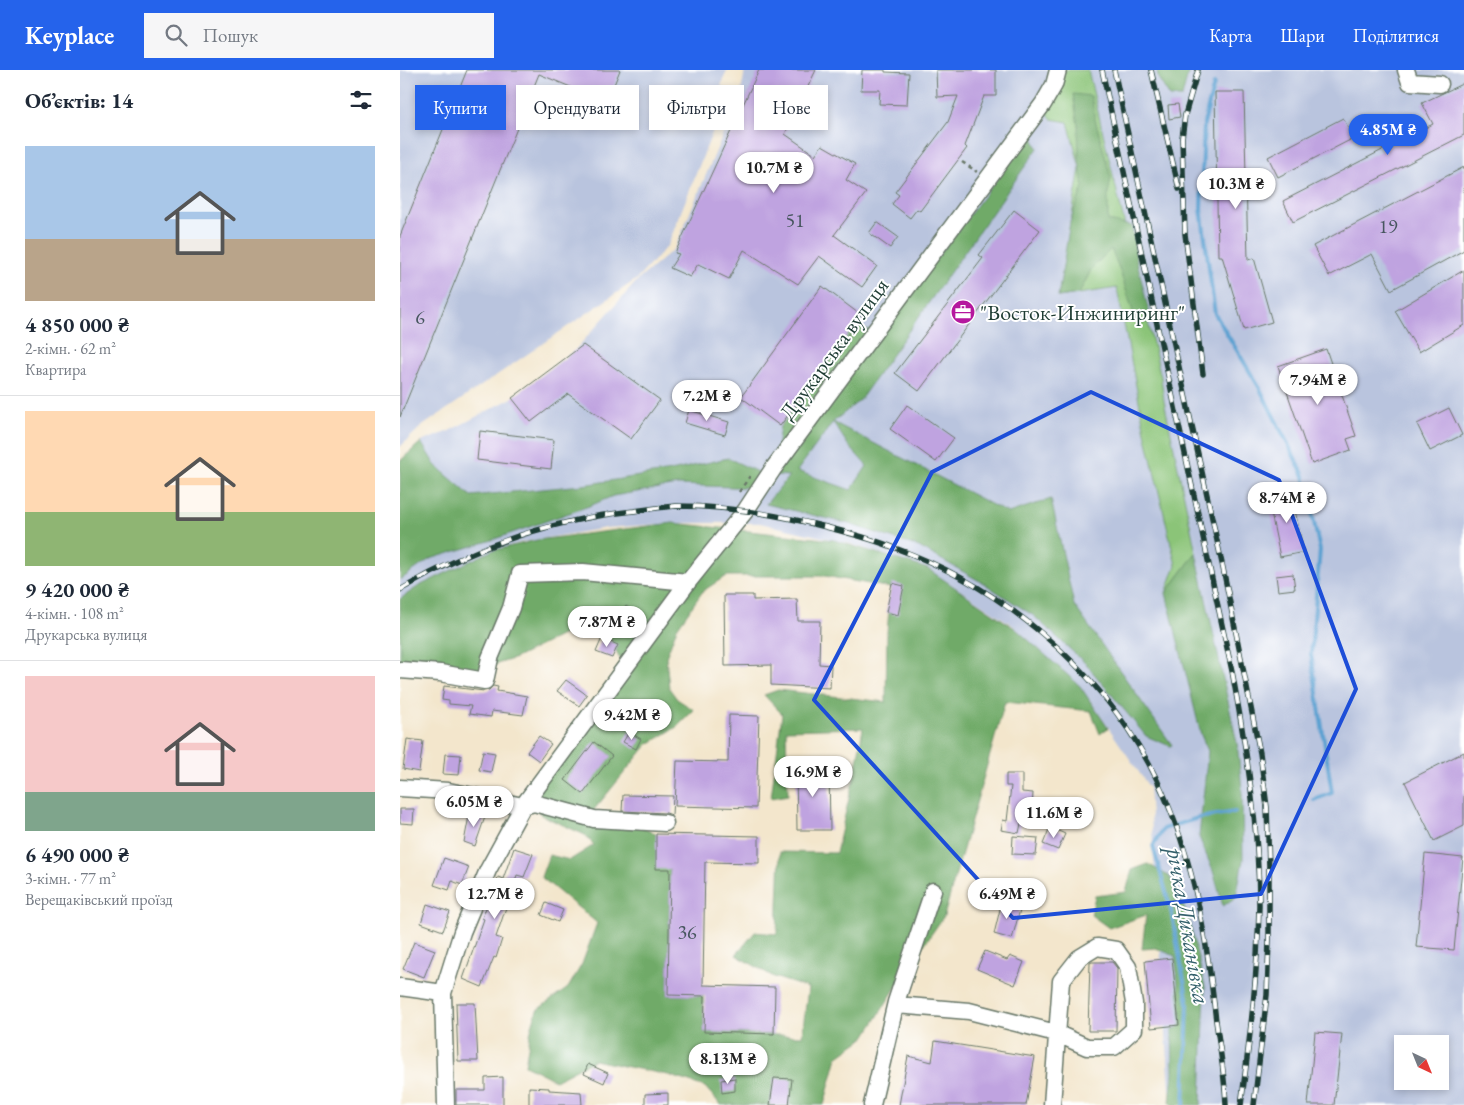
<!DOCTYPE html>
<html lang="uk">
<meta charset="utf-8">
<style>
body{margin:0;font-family:"EB Garamond",serif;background:#f6f6f7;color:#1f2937;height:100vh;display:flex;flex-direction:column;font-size:19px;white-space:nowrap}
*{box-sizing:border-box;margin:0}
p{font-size:16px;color:#747a83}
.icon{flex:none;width:28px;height:28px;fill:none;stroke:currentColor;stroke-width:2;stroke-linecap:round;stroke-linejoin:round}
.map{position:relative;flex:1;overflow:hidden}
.panel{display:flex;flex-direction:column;background:#fff;width:400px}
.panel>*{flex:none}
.guide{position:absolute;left:15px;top:15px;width:475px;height:45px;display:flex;gap:10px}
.needle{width:32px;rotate:137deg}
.buttons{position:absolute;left:994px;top:965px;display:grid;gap:10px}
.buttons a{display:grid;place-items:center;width:55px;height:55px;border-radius:0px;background:#fff;box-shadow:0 2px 8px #0003;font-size:25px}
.price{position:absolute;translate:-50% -42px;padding:0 11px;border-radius:18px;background:#fff;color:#222;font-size:16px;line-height:32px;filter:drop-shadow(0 1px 2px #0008)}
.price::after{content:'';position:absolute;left:50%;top:30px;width:15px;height:11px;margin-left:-8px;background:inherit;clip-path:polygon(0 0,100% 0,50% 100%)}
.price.active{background:#2563eb;color:#fff}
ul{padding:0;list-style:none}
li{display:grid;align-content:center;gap:10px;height:265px;padding:0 25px}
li+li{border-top:1px solid #e0e1e3}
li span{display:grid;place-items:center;height:155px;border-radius:0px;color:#555}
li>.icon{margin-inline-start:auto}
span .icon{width:90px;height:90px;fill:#fffc;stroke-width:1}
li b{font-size:21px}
h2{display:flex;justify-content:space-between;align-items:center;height:60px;padding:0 25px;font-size:21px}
.chip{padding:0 18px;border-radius:0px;background:#fff;box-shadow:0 2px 8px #0003;font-size:18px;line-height:45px}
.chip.active{background:#2563eb;color:#fff}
header{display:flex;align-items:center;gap:30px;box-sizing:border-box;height:70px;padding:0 25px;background:#2563eb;color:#fff}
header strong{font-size:24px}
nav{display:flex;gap:28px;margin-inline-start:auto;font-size:18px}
.search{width:350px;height:45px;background:#f6f6f7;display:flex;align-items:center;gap:12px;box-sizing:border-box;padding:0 18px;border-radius:0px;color:#747a83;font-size:19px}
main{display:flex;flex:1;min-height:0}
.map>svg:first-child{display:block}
.industrial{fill:#b9c4de;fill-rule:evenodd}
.green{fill:#8bc478;stroke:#558056}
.forest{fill:#70aa68;stroke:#48744e;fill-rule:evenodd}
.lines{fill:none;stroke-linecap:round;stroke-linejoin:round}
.stream{stroke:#5ca1d1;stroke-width:4}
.building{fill:#bfa3e0}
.minor-casing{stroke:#697869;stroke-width:19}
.path{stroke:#697869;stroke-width:2.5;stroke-dasharray:4 4;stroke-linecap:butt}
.minor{stroke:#fff;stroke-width:16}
.rail-casing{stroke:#1f3d34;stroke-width:5.5}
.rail{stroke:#fff;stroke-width:4;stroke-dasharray:11;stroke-linecap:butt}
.marked{fill:none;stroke:#1d4ed8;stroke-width:4;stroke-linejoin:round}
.labels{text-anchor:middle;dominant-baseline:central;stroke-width:4;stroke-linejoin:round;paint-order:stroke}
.number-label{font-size:20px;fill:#47565f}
.poi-label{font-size:22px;fill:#1f3d34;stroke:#fff;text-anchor:start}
.street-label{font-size:22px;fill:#1f3d34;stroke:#fff}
.water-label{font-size:24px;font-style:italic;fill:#34606b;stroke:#fff}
</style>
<header>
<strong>Keyplace</strong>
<div class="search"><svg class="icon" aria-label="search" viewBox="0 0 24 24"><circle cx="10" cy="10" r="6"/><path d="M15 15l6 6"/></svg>Пошук</div>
<nav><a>Карта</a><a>Шари</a><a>Поділитися</a></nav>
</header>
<main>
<section class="panel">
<h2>Об’єктів: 14<svg class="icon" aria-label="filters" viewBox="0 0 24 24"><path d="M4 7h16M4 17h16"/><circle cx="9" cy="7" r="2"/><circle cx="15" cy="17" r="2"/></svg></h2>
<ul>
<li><span style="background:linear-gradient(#a9c7e8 60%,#b9a48a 0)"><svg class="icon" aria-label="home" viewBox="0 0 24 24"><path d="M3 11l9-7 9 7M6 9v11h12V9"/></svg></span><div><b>4 850 000 ₴</b><p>2-кімн. · 62 m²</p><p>Квартира</p></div></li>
<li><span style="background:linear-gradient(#ffd9b3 65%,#8fb573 0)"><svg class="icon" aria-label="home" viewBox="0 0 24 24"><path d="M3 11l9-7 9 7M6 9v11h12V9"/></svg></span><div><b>9 420 000 ₴</b><p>4-кімн. · 108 m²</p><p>Друкарська вулиця</p></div></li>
<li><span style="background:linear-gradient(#f6c9c9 75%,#7fa58c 0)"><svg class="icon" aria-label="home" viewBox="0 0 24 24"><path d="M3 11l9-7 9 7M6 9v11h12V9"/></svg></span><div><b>6 490 000 ₴</b><p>3-кімн. · 77 m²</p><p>Верещаківський проїзд</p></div></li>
</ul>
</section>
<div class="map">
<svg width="1064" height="1035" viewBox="0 0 1064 1035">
<rect width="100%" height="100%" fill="#fff"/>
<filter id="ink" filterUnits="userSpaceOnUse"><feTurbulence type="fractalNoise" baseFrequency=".02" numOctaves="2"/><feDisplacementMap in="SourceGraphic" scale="10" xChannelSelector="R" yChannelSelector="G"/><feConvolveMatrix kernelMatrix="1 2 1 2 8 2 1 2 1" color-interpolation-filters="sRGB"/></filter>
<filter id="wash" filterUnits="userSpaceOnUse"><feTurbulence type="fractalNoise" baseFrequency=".0096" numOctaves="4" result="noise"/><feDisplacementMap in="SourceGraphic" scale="20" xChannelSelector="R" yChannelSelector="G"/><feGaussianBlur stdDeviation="1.12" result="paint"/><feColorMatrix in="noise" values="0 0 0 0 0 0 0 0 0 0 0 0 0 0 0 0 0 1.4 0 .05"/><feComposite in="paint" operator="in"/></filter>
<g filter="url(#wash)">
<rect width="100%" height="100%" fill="#f3e6cc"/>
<path class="industrial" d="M 0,0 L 327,0 L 321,16 L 329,20 L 268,175 L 237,209 L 21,357 L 0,377 Z
M 345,0 L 1064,0 L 1064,1035 L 771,1035 L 749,717 L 680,616 L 611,554 L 528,499 L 448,473 L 360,453 L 273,453 L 206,458 L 123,472 L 91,481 L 19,516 L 0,529 L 0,391 L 21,372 L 49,361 L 112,328 L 175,280 L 238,210 L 275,178 L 341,22 ZM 1002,974 L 1040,974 L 1040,1011 L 1002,1011 Z"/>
<path class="green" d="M 658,0 L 688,0 L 761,307 L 764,331 L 796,483 L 766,523 L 776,495 L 746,367 L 717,218 L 658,227 L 680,98 L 668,52 L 651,49 L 643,34 Z"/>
<path class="forest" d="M 757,0 L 789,0 L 782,27 L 770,27 L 758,8 Z
M 673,24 L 691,26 L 695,49 L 711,108 L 708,124 L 708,151 L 732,156 L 736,187 L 751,251 L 737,254 L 719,198 L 711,179 L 692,198 L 679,224 L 658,227 L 670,152 L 683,117 L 679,91 L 678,56 Z
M 631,64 L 638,78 L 460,330 L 433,352 L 608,443 L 651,429 L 674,535 L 772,675 L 770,676 L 746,666 L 686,594 L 634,546 L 585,514 L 519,477 L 446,453 L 366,434 L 389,406 L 374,405 L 380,356 L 455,255 L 479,264 ZM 433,352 L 448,375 L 467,396 L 451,420 L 397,401 Z
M 21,372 L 35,395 L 71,426 L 183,415 L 271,401 L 328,388 L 368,407 L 357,418 L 278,415 L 213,426 L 192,435 L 89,471 L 30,489 L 0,510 L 0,391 Z
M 273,453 L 434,470 L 528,499 L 616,559 L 680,616 L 708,658 L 700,664 L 691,641 L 605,632 L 544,846 L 508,898 L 465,967 L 437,987 L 424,1035 L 321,1035 L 305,1017 L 268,1005 L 194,990 L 155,1010 L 125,995 L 131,959 L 137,940 L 168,918 L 182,894 L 197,853 L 141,807 L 149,785 L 170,790 L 194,775 L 185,765 L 141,745 L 132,724 L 225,598 L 203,556 L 174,559 L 116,588 L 68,603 L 0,594 L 0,529 L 19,516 L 91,481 L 137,470 ZM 326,506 L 425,506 L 491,518 L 487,562 L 486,632 L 378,620 L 364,625 L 382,644 L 371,728 L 388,725 L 386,660 L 463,658 L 455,703 L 436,783 L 380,782 L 377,864 L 355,862 L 336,885 L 374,907 L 408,918 L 402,966 L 304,962 L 303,926 L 268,925 L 270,799 L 256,764 L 215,745 L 193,741 L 247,675 L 278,656 L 294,640 L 277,629 L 269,618 L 266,587 L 277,558 L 303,521 Z
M 796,483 L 837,673 L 842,719 L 843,790 L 836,827 L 823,836 L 813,801 L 799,767 L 808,681 L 801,665 L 766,523 Z
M 748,794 L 770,807 L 788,846 L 805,917 L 801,1035 L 772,1035 L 770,1032 L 773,1003 L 772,960 L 782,955 L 775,886 L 756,878 L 742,879 L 746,845 L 709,858 L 691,845 L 695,826 L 726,822 L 732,800 Z"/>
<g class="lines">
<path class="stream" d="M 814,14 L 804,53 L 801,138 L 815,244 L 859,317 L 904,406 L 920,480 L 911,584 L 932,723 L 914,730
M 784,1035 L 788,933 L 771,840 L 753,776 L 763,759 L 798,748 L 835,742"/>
</g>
<g id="blocks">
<path class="building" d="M 67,0 L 220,0 L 207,32 L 139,4 L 0,347 L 0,166 Z
M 359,0 L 416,0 L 385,64 L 415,85 L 422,75 L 455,94 L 446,110 L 466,123 L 434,165 L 477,196 L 462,217 L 419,186 L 398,214 L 344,180 L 329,209 L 298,194 L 290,207 L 270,198 L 279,184 L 275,183 Z
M 462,0 L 485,0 L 485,2 L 509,3 L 507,35 L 479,34 L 480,20 L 461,20 Z
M 536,0 L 596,0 L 596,26 L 584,26 L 565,76 L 567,78 L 520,141 L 517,139 L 510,148 L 492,134 L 499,125 L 495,122 L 548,52 L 558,26 L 537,27 Z
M 1064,13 L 1064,65 L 893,152 L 883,131 L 1033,54 L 1022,33 Z
M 815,22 L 844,22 L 848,190 L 854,188 L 872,252 L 844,260 L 822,186 L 818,186 Z
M 778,34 L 780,47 L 769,49 L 768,35 Z
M 943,48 L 954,68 L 878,107 L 868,87 Z
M 1064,97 L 1064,180 L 991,220 L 972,184 L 929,206 L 913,176 Z
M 614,140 L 640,160 L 519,321 L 495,303 L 583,188 L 579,185 Z
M 477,152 L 498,167 L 490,178 L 469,163 Z
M 1064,200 L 1064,255 L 1019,282 L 995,241 Z
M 422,216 L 462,246 L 380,356 L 341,327 Z
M 183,275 L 260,330 L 231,369 L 168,324 L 131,352 L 112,328 Z
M 926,279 L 956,366 L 947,369 L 951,380 L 912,394 L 878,296 Z
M 507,335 L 554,368 L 536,392 L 490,359 Z
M 1049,338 L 1062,365 L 1030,381 L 1017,354 Z
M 289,340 L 329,352 L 325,365 L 285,353 Z
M 80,361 L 154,370 L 151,399 L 77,390 Z
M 890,417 L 904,482 L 880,487 L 871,443 L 878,441 L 874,420 Z
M 893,504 L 895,519 L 878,521 L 876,506 Z
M 492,513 L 504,516 L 498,545 L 486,542 Z
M 324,525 L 353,525 L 353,530 L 397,529 L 398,551 L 420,551 L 419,594 L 431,595 L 430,618 L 371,615 L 371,595 L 325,596 Z
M 226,536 L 242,547 L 230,563 L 214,552 Z
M 202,568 L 218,575 L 212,588 L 196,582 Z
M 166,610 L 187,625 L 179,636 L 157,621 Z
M 44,616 L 84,621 L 89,620 L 93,616 L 98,617 L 97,621 L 127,626 L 123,645 L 92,641 L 91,647 L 69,644 L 71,636 L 49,634 L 49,631 L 42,630 Z
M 329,645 L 359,646 L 356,738 L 275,736 L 277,691 L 328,692 Z
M 229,662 L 241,669 L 236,679 L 223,672 Z
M 139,666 L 151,674 L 139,691 L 127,682 Z
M 7,669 L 23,671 L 19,702 L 3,699 Z
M 194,672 L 212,686 L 183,724 L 165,710 Z
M 83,681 L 95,683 L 91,702 L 79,700 Z
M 1064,682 L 1064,756 L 1034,771 L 1005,712 Z
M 45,684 L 61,685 L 59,705 L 43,704 Z
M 396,695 L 429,695 L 430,760 L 397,760 Z
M 606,704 L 622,704 L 622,722 L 633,723 L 632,739 L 624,739 L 619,763 L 601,760 L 603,750 L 607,751 L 611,716 L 606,716 Z
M 223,725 L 273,726 L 272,745 L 266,743 L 222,741 Z
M 0,739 L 14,739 L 13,754 L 0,753 Z
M 70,741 L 85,747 L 75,776 L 64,772 Z
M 650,757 L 665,764 L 658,780 L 643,774 Z
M 256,764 L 359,766 L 359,793 L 305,792 L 303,915 L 375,917 L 374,964 L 304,962 L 305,926 L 268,925 L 270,799 L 256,799 Z
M 613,766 L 638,768 L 636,785 L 612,784 Z
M 114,778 L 133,784 L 124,807 L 117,805 L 96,867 L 102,869 L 96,888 L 94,887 L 82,917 L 63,909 L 84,849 L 82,848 L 88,833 L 89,833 L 98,807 L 103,809 Z
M 1025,784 L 1063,788 L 1054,880 L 1016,877 Z
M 44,788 L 69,797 L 62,815 L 52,811 L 49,820 L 34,815 Z
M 602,831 L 621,836 L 612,869 L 594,864 Z
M 146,833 L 163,840 L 158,852 L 141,845 Z
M 27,834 L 50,842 L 43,861 L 21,853 Z
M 14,872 L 35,880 L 24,907 L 3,899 Z
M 585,881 L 607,890 L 610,886 L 624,892 L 615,915 L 577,899 Z
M 772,888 L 779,955 L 751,958 L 745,891 Z
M 692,892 L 712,892 L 717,898 L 716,961 L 688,961 L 690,893 Z
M 56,933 L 75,933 L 78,991 L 58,991 Z
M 915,962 L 942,964 L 934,1035 L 908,1035 Z
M 535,971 L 635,987 L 626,1035 L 499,1035 L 508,986 L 532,992 Z
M 188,994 L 208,1003 L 204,1013 L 184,1004 Z
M 103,1007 L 103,1035 L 56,1035 L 56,1020 L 85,1020 L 85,1008 Z
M 335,1008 L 335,1021 L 322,1023 L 321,1010 Z
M 374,1008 L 392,1009 L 389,1035 L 370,1035 Z
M 129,1017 L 149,1018 L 149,1020 L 181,1022 L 182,1035 L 129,1035 Z
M 268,1023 L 268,1035 L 245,1035 L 245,1024 Z"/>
</g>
</g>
<g filter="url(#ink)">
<use href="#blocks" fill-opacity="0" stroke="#697869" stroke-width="1"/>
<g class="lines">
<defs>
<path id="minor" d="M 1006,0 L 1010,12 L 1040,14
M 0,600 L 40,603 L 85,611 L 90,588 L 111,538 L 120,504 L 183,502 L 288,512
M 0,718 L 48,721 L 123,736 L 134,733 L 194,749 L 265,753
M 0,917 L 43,923
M 496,935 L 569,941 L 656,963 L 687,977 L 714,977 L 734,959 L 734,933 L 728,897 L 716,880 L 697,877 L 679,888 L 661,911 L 652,1035
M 46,1035 L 43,923 L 62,862 L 88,800 L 123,736 L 288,512 L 346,440 L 373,399 L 643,34 L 654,15 L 658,0
M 472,1035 L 496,932 L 533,821"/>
</defs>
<use href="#minor" class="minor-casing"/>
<path class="path" d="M 562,92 L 576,101 L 575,102
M 339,422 L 350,406"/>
<use href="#minor" class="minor"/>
<defs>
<path id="rail" d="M 702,0 L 832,601 C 846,678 859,756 859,835 C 858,902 850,968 841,1035
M 714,0 L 823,498 L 860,683 L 867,737 L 869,798 L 869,870 L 867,925 L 854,1035
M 751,0 L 779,119
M 798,0 L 785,45 L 782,68 L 783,101 L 785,164 L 803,304
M 0,520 C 73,477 149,450 234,441 C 248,439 262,437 276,436 C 327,436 376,444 426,457 C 449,463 473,469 495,478 C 601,516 696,596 749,694 C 792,775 806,861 816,951 C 820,979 825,1007 826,1035"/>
</defs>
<use href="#rail" class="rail-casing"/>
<use href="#rail" class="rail"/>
</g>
</g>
<path class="marked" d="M 691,322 L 879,410 L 956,619 L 861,824 L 613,848 L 414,630 L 532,402 Z"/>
<defs>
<symbol id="office-disc" viewBox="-11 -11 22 22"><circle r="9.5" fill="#b5179e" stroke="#fff"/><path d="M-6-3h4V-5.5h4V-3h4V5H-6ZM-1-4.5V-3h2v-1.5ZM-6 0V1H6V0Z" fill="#fff"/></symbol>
</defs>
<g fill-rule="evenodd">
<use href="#office-disc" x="549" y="228" width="28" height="28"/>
</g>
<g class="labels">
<g class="number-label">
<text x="395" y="150">51</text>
<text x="988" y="156">19</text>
<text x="20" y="247">6</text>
<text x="287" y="862">36</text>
</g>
<g class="poi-label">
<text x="580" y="242">"Восток-Инжиниринг"</text>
</g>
<g class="street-label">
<text transform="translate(434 279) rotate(-54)">Друкарська вулиця</text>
</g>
<g class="water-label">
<text transform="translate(789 856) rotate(80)">річка Диканівка</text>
</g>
</g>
</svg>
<div class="buttons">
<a><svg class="needle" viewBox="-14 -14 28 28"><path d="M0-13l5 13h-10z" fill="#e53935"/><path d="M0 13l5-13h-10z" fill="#747a83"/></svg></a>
</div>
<b class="price active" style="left:988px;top:86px">4.85M ₴</b>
<b class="price" style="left:374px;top:124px">10.7M ₴</b>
<b class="price" style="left:836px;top:140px">10.3M ₴</b>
<b class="price" style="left:918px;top:336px">7.94M ₴</b>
<b class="price" style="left:307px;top:352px">7.2M ₴</b>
<b class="price" style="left:887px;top:454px">8.74M ₴</b>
<b class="price" style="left:207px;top:578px">7.87M ₴</b>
<b class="price" style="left:232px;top:671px">9.42M ₴</b>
<b class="price" style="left:413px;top:728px">16.9M ₴</b>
<b class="price" style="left:74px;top:758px">6.05M ₴</b>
<b class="price" style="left:654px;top:769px">11.6M ₴</b>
<b class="price" style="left:95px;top:850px">12.7M ₴</b>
<b class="price" style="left:607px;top:850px">6.49M ₴</b>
<b class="price" style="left:328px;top:1015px">8.13M ₴</b>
<div class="guide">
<a class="chip active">Купити</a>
<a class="chip">Орендувати</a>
<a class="chip">Фільтри</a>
<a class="chip">Нове</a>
</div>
</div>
</main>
